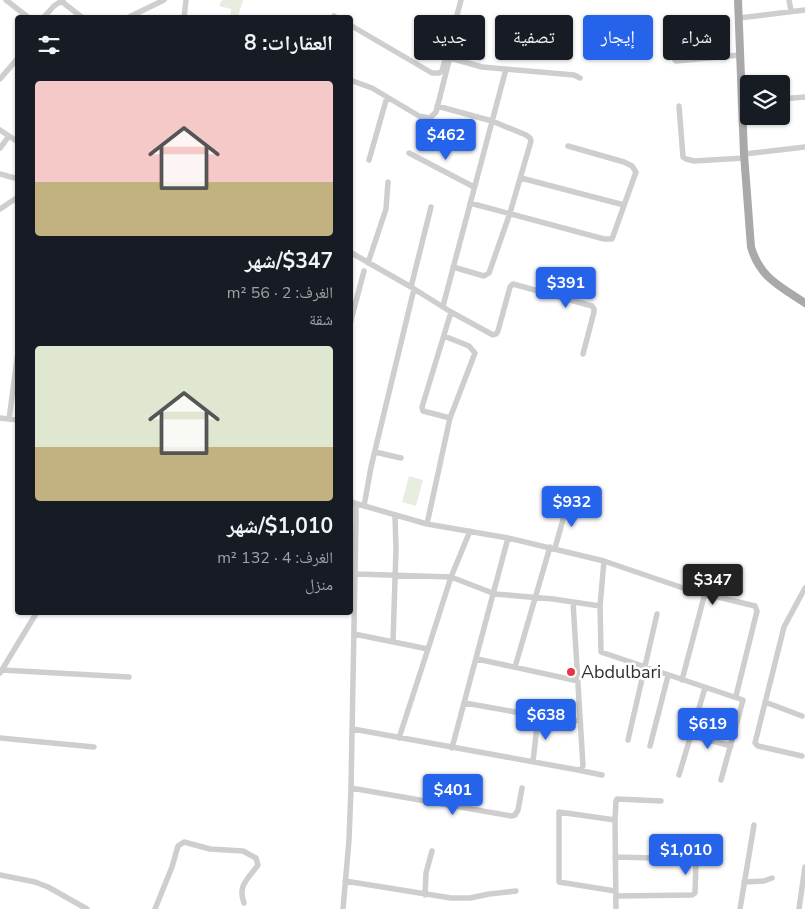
<!DOCTYPE html>
<html lang="ar">
<meta charset="utf-8">
<style>
body{margin:0;font-family:"Nunito Sans","Noto Naskh Arabic",sans-serif;background:#20242c;color:#f1f3f6;direction:rtl;height:100vh;display:flex;flex-direction:column;font-size:19px;white-space:nowrap}
*{box-sizing:border-box;margin:0}
p{font-size:16px;color:#9ea1a6}
.icon{flex:none;width:28px;height:28px;fill:none;stroke:currentColor;stroke-width:2;stroke-linecap:round;stroke-linejoin:round}
.map{position:relative;flex:1;overflow:hidden;direction:ltr}
.sheet{position:absolute;left:15px;top:15px;width:338px;height:600px;display:flex;flex-direction:column;background:#171b24;border-radius:5px;box-shadow:0 1px 4px #0004;direction:rtl}
.sheet>*{flex:none}
.banner{position:absolute;left:368px;top:15px;width:362px;height:45px;direction:rtl;display:flex;gap:10px}
.controls{position:absolute;left:740px;top:75px;display:grid;gap:10px}
.controls a{display:grid;place-items:center;width:50px;height:50px;border-radius:5px;background:#171b24;box-shadow:0 1px 4px #0004;font-size:25px}
.price{position:absolute;translate:-50% -42px;padding:0 11px;border-radius:5px;background:#2563eb;color:#fff;font-size:16px;line-height:32px;filter:drop-shadow(0 1px 2px #0008)}
.price::after{content:'';position:absolute;left:50%;top:30px;width:15px;height:11px;margin-left:-8px;background:inherit;clip-path:polygon(0 0,100% 0,50% 100%)}
.price.active{background:#222;color:#fff}
ul{padding:0;list-style:none}
li{display:grid;align-content:center;gap:10px;height:265px;padding:0 20px}
li span{display:grid;place-items:center;height:155px;border-radius:5px;color:#555}
li>.icon{margin-inline-start:auto}
span .icon{width:90px;height:90px;fill:#fffc;stroke-width:1}
li b{font-size:21px}
h2{display:flex;justify-content:space-between;align-items:center;height:60px;padding:0 20px;font-size:21px}
.chip{padding:0 18px;border-radius:5px;background:#171b24;box-shadow:0 1px 4px #0004;font-size:18px;line-height:45px}
.chip.active{background:#2563eb;color:#fff}
.map>svg:first-child{display:block}
.green{fill:#e7eddf}
.lines{fill:none;stroke-linecap:round;stroke-linejoin:round}
.minor{stroke:#cecece;stroke-width:5.5}
.major{stroke:#a9a9a9;stroke-width:8}
.poi-dot{fill:#e53547;stroke:#fff;stroke-width:2}
.labels{text-anchor:middle;dominant-baseline:central;stroke-width:5;stroke-linejoin:round;paint-order:stroke}
.poi-label{font-size:18px;fill:#313131;stroke:#fff;text-anchor:start}
</style>
<div class="map">
<svg width="805" height="909" viewBox="0 0 805 909">
<rect width="100%" height="100%" fill="#fff"/>
<path class="green" d="M 222,0 L 243,0 L 238,17 L 230,17 L 231,9 L 219,6 Z
M 409,476 L 423,480 L 416,506 L 402,502 Z"/>
<g class="lines">
<path class="minor" d="M 6,0 L 29,18
M 789,0 L 791,11
M 61,1 L 83,18
M 334,16 L 337,18
M 43,18 L 54,6 L 63,0
M 127,18 L 164,0
M 184,18 L 186,0
M 739,18 L 805,10
M 350,25 L 432,73 L 439,73 L 442,71 L 461,0
M 671,33 L 673,57 L 676,61 L 740,55
M 450,58 L 482,67 L 574,75 L 580,78
M 0,79 L 18,58
M 350,80 L 372,88 L 419,116 L 430,118 L 436,112 L 452,49 L 452,45 L 450,44
M 781,99 L 805,97
M 437,106 L 492,121 L 526,135 L 530,138 L 531,141 L 510,213 L 489,273 L 484,276 L 453,267
M 679,106 L 683,157 L 686,159 L 694,161 L 744,158
M 0,130 L 18,142
M 0,148 L 9,136
M 409,153 L 474,187
M 744,154 L 805,147
M 369,160 L 387,97
M 0,174 L 18,179
M 521,178 L 624,205
M 470,203 L 604,239 L 612,239 L 636,172 L 632,166 L 624,162 L 568,146
M 0,209 L 18,197
M 350,252 L 411,287 L 451,312 L 493,335 L 496,334 L 498,331 L 510,287 L 513,284 L 592,306 L 594,309 L 594,312 L 583,354
M 368,263 L 386,209 L 388,182
M 411,287 L 431,207
M 443,306 L 506,69
M 350,324 L 364,271
M 0,418 L 18,420
M 450,418 L 423,411 L 422,407 L 451,312
M 9,419 L 18,352
M 375,452 L 401,458
M 354,503 L 427,524 L 508,538 L 604,561 L 600,606 L 601,652 L 743,700 L 721,780
M 364,506 L 371,467 L 414,289
M 427,524 L 450,418 L 475,353 L 469,346 L 444,336
M 555,548 L 568,502
M 604,561 L 689,590 L 755,606 L 757,611 L 736,696
M 356,574 L 451,577 L 495,594 L 553,599 L 600,606
M 354,634 L 428,649 L 451,577 L 470,531
M 393,642 L 396,549 L 395,516
M 477,659 L 578,681
M 515,667 L 550,547
M 2,670 L 129,677
M 0,673 L 37,612
M 682,680 L 705,593
M 765,702 L 802,716
M 465,703 L 538,716 L 580,721
M 353,729 L 578,770 L 581,769 L 583,766 L 573,602
M 690,735 L 731,746
M 0,738 L 94,747
M 399,738 L 428,649
M 628,740 L 657,614
M 650,746 L 668,676
M 452,748 L 508,538
M 802,756 L 758,746 L 755,743 L 784,627 L 805,588
M 533,762 L 538,716
M 578,770 L 602,775
M 679,775 L 705,688
M 351,788 L 511,816 L 515,815 L 518,810 L 522,788
M 615,820 L 616,801 L 617,799 L 661,801
M 615,857 L 692,859 L 696,862 L 695,893 L 692,895 L 616,896
M 0,875 L 35,882 L 48,887 L 87,909
M 345,881 L 451,898 L 470,898 L 489,894 L 516,891
M 744,882 L 764,881 L 772,878
M 615,891 L 559,882 L 559,812 L 615,820 L 616,909
M 425,895 L 426,873 L 432,851
M 155,909 L 172,867 L 178,846 L 184,842 L 210,849 L 243,851 L 256,858 L 258,865 C 249,878 237,885 244,903
M 343,909 L 349,840 L 351,788 L 356,520 L 356,505 L 350,500
M 740,909 L 754,825
M 799,909 L 805,867"/>
<path class="major" d="M 738,0 L 744,154 L 751,247 C 760,278 780,286 805,303"/>
</g>
<circle class="poi-dot" cx="571" cy="672" r="5"/>
<g class="labels">
<g class="poi-label">
<text x="581" y="672">Abdulbari</text>
</g>
</g>
</svg>
<div class="controls">
<a><svg class="icon" aria-label="layers" viewBox="0 0 24 24"><path d="M12 4l9 5-9 5-9-5zM3 14l9 5 9-5"/></svg></a>
</div>
<b class="price" style="left:446px;top:161px">$462</b>
<b class="price" style="left:566px;top:309px">$391</b>
<b class="price" style="left:572px;top:528px">$932</b>
<b class="price active" style="left:713px;top:606px">$347</b>
<b class="price" style="left:546px;top:741px">$638</b>
<b class="price" style="left:708px;top:750px">$619</b>
<b class="price" style="left:453px;top:816px">$401</b>
<b class="price" style="left:686px;top:876px">$1,010</b>
<div class="banner">
<a class="chip">شراء</a>
<a class="chip active">إيجار</a>
<a class="chip">تصفية</a>
<a class="chip">جديد</a>
</div>
<section class="sheet">
<h2>العقارات: 8<svg class="icon" aria-label="filters" viewBox="0 0 24 24"><path d="M4 7h16M4 17h16"/><circle cx="9" cy="7" r="2"/><circle cx="15" cy="17" r="2"/></svg></h2>
<ul>
<li><span style="background:linear-gradient(#f6c9c9 65%,#c2b280 0)"><svg class="icon" aria-label="home" viewBox="0 0 24 24"><path d="M3 11l9-7 9 7M6 9v11h12V9"/></svg></span><div><b>$347/شهر</b><p>الغرف: 2 · 56 m²</p><p>شقة</p></div></li>
<li><span style="background:linear-gradient(#dfe7d0 65%,#c2b280 0)"><svg class="icon" aria-label="home" viewBox="0 0 24 24"><path d="M3 11l9-7 9 7M6 9v11h12V9"/></svg></span><div><b>$1,010/شهر</b><p>الغرف: 4 · 132 m²</p><p>منزل</p></div></li>
</ul>
</section>
</div>
